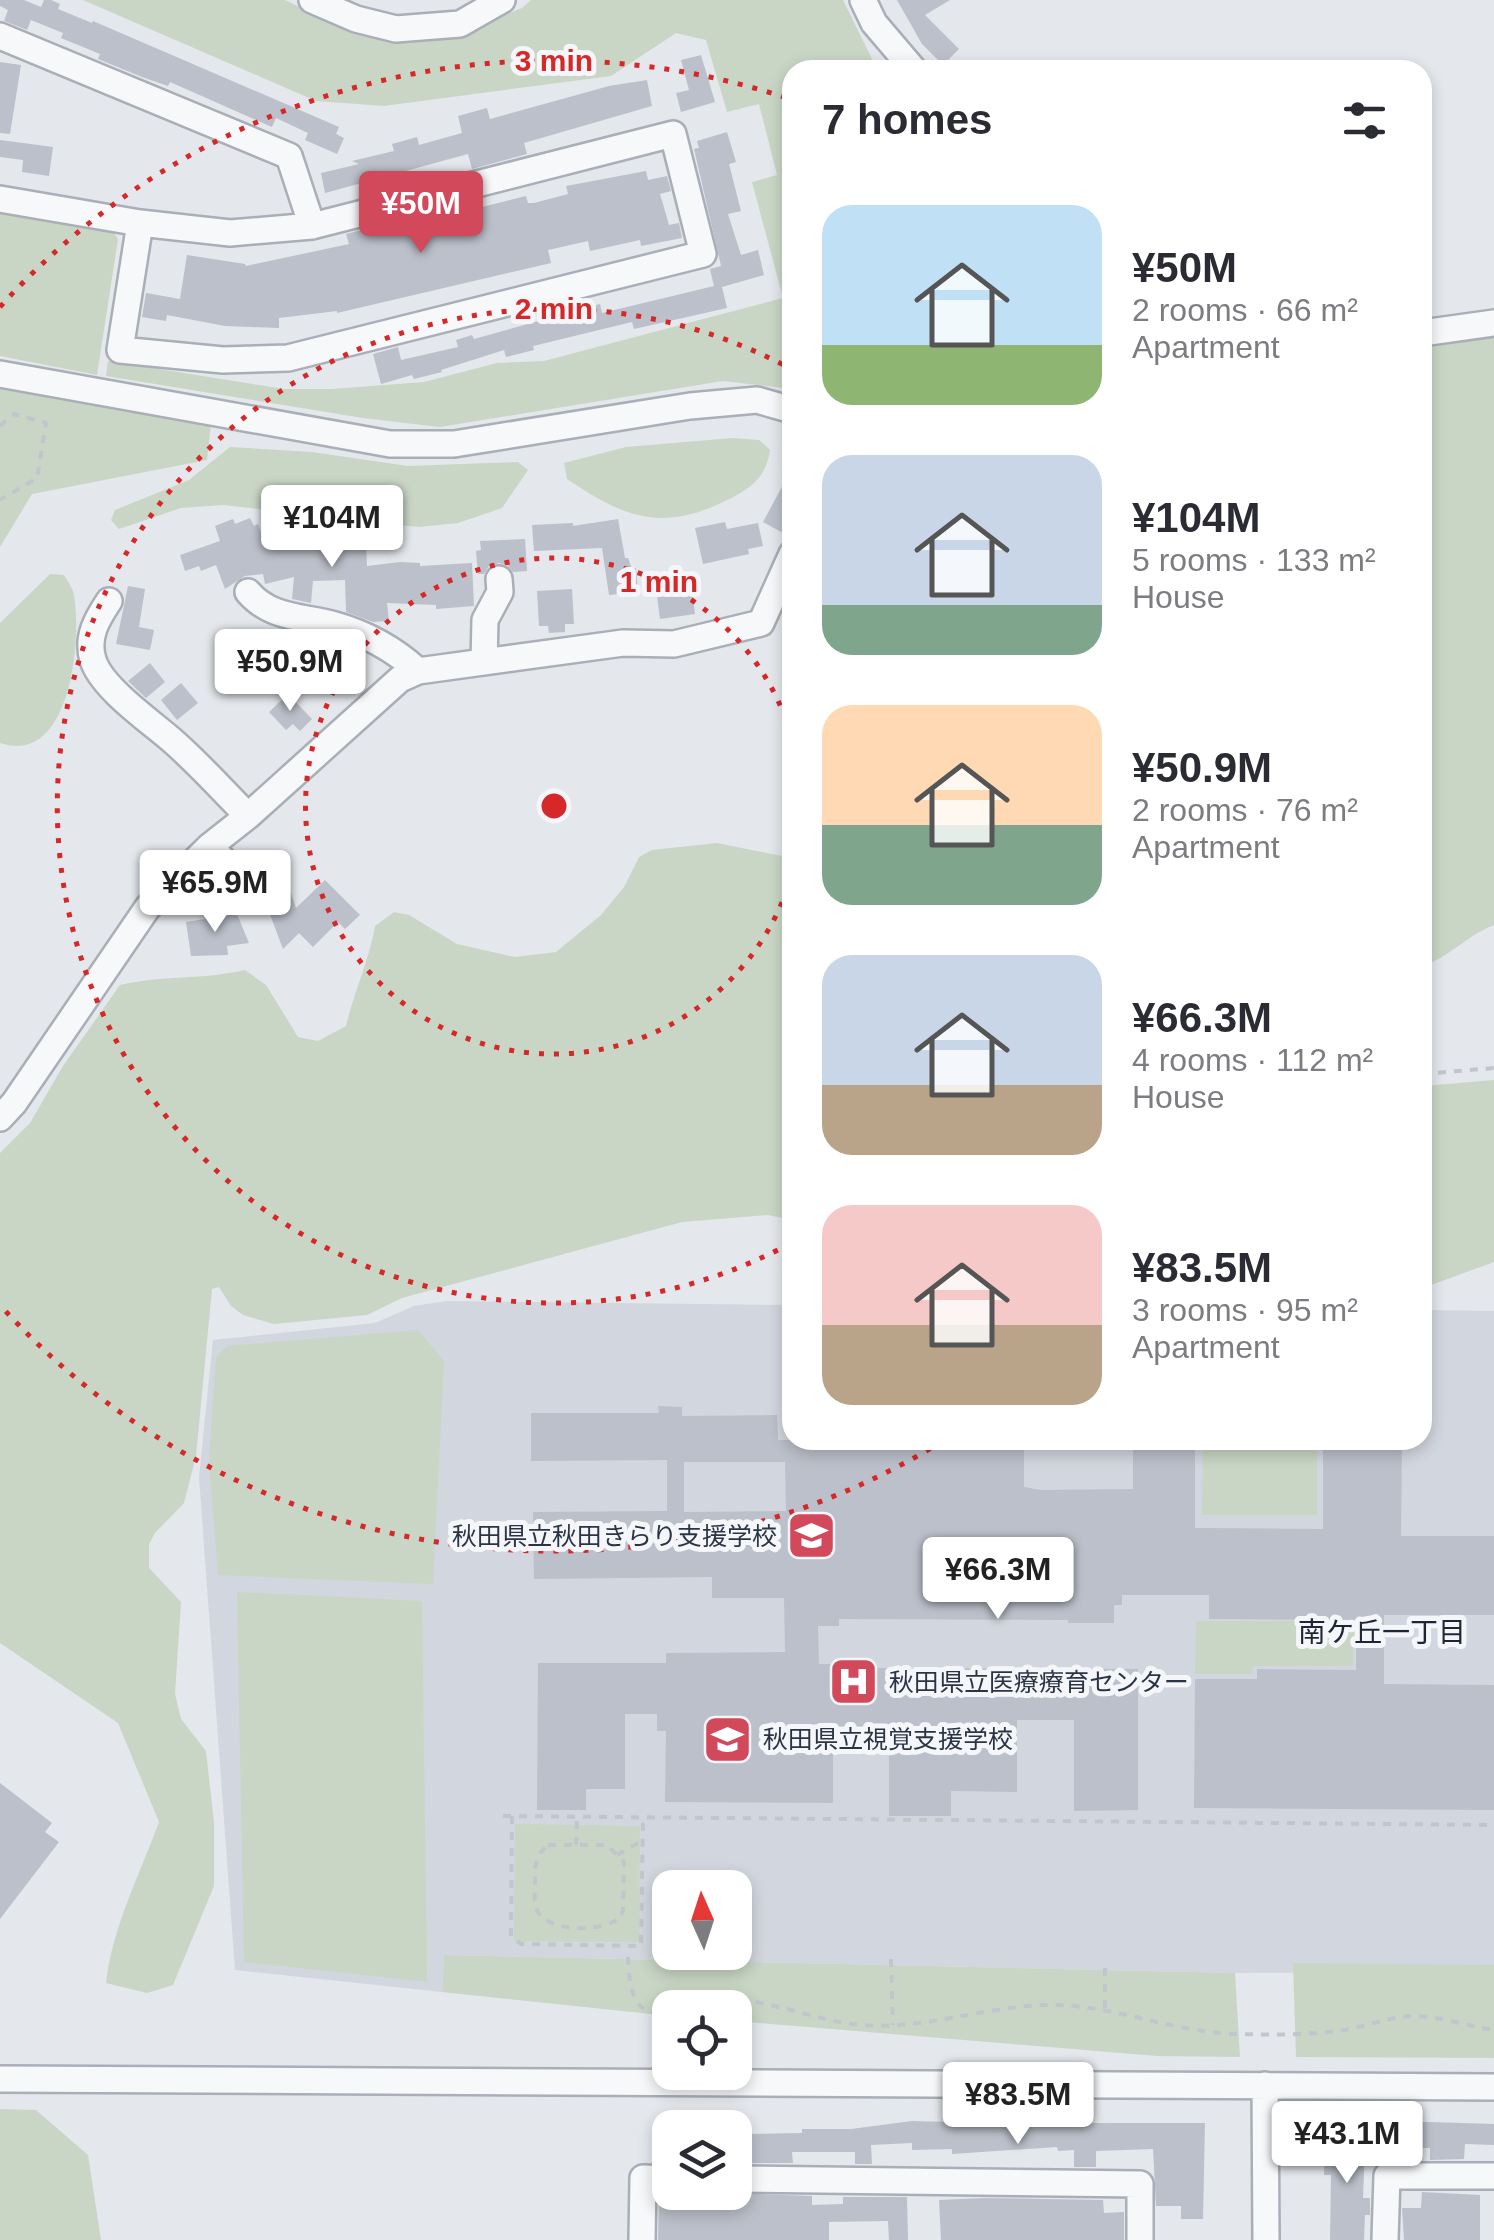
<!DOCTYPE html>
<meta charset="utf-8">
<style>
body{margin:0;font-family:Arial,"Noto Sans JP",sans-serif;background:#f7f7f7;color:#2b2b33;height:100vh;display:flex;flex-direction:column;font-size:38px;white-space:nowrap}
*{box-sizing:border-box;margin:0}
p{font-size:32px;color:#7c7c81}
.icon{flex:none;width:55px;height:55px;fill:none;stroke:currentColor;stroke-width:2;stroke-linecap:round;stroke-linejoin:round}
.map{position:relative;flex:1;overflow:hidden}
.sheet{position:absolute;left:782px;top:60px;width:650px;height:1390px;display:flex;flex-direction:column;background:#fff;border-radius:30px;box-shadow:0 5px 15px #0003}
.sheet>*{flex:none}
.needle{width:65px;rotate:357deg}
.fabs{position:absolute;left:652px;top:1870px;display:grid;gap:20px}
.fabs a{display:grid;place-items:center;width:100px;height:100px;border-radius:20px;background:#fff;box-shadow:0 5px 15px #0003;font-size:50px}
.price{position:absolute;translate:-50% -85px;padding:0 22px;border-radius:10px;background:#fff;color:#222;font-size:32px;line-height:65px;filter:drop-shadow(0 2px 5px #0008)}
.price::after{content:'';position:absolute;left:50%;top:60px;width:30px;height:22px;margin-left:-15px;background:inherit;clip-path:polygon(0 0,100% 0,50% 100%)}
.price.active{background:#d1495b;color:#fff}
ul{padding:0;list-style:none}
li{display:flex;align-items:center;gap:30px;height:250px;padding:0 40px}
li span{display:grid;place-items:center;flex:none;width:280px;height:200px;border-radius:30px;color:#555}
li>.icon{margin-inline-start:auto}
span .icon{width:120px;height:120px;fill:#fffc;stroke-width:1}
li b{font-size:42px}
h2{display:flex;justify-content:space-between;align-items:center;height:120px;padding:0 40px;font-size:42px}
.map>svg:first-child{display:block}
.built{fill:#d2d6de;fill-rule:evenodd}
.green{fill:#c9d6c5}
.building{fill:#bbc0ca;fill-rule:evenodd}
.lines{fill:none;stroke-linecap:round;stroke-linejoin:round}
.minor-casing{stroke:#a9aeb7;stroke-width:30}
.path{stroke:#c2c5cb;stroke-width:4;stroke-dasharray:8 8;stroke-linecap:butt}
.minor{stroke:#f7f8fa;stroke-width:25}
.ring{fill:none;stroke:#d62828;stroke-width:5;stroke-dasharray:5 10}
.labels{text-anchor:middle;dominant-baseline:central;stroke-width:10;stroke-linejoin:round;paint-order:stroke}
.poi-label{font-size:25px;fill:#2b3445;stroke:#f4f6f9;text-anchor:start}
.neighbourhood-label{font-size:28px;fill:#1d2536;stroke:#f4f6f9}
.centre{fill:#d62828;stroke:#f4f6f9;stroke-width:5}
.ring-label{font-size:30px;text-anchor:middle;font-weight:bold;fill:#d62828;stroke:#f4f6f9;stroke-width:10;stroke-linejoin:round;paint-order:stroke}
</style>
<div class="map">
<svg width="1494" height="2240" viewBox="0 0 1494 2240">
<rect width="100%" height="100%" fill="#e4e7ec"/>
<path class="built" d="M 447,1301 L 792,1305 L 792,1440 L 1422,1440 L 1423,1310 L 1494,1311 L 1494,1972 L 1235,1973 L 444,1955 L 442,1992 L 235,1970 L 199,1477 L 213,1340 L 375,1323 L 414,1306 ZM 670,1888 L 735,1888 L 735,1952 L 670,1952 Z"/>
<path class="green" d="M 83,0 L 285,0 L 331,22 L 459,33 L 522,8 L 531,0 L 843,0 L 873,61 L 874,70 L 792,70 L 792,389 L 723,381 L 440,427 L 363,418 L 106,376 L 108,361 L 284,389 L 332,389 L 424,382 L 497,363 L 544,361 L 783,298 L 752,182 L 777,175 L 759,104 L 727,112 L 706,40 L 676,33 L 611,76 L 384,106 L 316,101 Z
M 0,209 L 109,226 L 118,239 L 97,375 L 0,356 Z
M 1442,337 L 1494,337 L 1494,925 C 1468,935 1449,957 1423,966 L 1422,343 Z
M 0,389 L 211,424 L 207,460 L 32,494 L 0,547 Z
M 733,438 L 759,440 L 770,450 C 766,478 751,488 727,500 C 662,533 623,517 567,479 L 564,463 L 626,447 Z
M 230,447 L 312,452 L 408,466 L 518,462 L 528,470 L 502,508 L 458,523 L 419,527 L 223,505 L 181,508 L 119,529 L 111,520 L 115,510 L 189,480 Z
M 50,574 L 64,575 C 68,582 73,588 74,596 C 82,642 70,767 0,743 L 0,623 Z
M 717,843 L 792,858 L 792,1220 L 768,1215 L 682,1222 L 402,1298 L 367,1315 L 274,1324 L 243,1315 L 231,1306 L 219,1287 L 212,1289 L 196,1456 L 184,1503 L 155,1533 L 149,1544 L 149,1568 L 181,1602 L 175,1694 L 181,1719 L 206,1751 L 214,1822 L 214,1886 L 173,1985 L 147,1993 L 106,1983 C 112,1928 140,1874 159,1822 L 118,1723 L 0,1643 L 0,1153 L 30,1123 L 63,1066 L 120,985 C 163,975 202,980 245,970 L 266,985 L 298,1037 L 318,1041 L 346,1026 C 354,992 369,961 375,926 L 394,912 L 409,915 L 457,944 L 515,957 L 556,952 L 601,915 L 624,887 L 639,857 L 652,850 Z
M 1494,1080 L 1494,1262 L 1423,1288 L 1423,1086 Z
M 418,1330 L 444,1361 L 433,1584 L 218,1575 L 209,1460 L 216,1357 L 227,1346 Z
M 1203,1440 L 1317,1440 L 1317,1515 L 1202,1515 Z
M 237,1592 L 422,1601 L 427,1982 L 244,1962 Z
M 1196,1621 L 1354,1621 L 1353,1666 L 1253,1666 L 1252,1674 L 1195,1674 Z
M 515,1824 L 640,1826 L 639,1942 L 514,1941 Z
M 444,1955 L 1235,1973 L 1240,2057 L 1157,2056 L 735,2021 L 735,2008 L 670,2008 L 670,2016 L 442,1992 Z
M 1293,1963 L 1494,1965 L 1494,2058 L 1296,2057 Z
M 0,2109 L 36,2110 L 88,2155 L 101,2240 L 0,2240 Z"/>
<path class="building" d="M 0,0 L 24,0 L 41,7 L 44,0 L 51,0 L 60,4 L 58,9 L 92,23 L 93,21 L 339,127 L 336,134 L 344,138 L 337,154 L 305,140 L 308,133 L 276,118 L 272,127 L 170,82 L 168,86 L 142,77 L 98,59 L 100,54 L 61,38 L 63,33 L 31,20 L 27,30 L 4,21 L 8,10 L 0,6 Z
M 897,0 L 950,0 L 925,15 L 959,49 L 943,65 L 922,44 Z
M 701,55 L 715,102 L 681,112 L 676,93 L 689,90 L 681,60 Z
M 0,62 L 21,65 L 10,134 L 0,133 Z
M 647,80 L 652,106 L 524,143 L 527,154 L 472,169 L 468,154 L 325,193 L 321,173 L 359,164 L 352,161 L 394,151 L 392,144 L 417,137 L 419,145 L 462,133 L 458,116 L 487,108 L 490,119 L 609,86 Z
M 727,132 L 736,162 L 729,164 L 741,211 L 728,214 L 741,255 L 758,250 L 764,275 L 722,287 L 727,308 L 634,329 L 632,322 L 533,346 L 534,350 L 506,357 L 504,350 L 441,370 L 442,372 L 414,379 L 412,375 L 381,384 L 373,354 L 398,347 L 401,360 L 458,347 L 456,340 L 472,335 L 474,339 L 600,304 L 602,313 L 714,286 L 710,269 L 721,266 L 694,149 L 699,148 L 697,141 Z
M 0,140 L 53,147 L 49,176 L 22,172 L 23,160 L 0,157 Z
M 646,171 L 648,180 L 667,176 L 671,191 L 660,194 L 669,225 L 679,223 L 682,238 L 641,246 L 640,240 L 590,251 L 588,241 L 548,250 L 551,263 L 337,313 L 337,311 L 279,318 L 279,328 L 225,326 L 167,315 L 166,321 L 142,317 L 146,293 L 180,299 L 187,255 L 245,264 L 246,266 L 349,244 L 346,234 L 373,227 L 375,234 L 526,196 L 528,203 L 534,203 L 568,194 L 566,186 Z
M 792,468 L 792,538 L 763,522 Z
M 250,518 L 254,526 L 258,524 L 264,541 L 345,529 L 346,544 L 366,543 L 367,566 L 400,562 L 420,563 L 420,566 L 472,563 L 474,606 L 436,609 L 436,605 L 387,603 L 389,621 L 373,622 L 346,612 L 345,580 L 313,581 L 311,603 L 292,599 L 294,577 L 265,584 L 263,574 L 245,576 L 225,589 L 216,565 L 201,571 L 199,566 L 185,571 L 180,555 L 220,541 L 215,526 L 233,519 L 235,524 Z
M 618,519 L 625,558 L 628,558 L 632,569 L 636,568 L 638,592 L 609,595 L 602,548 L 534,551 L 532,525 L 573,523 L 573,526 Z
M 725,522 L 727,529 L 758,523 L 763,546 L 748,549 L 749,554 L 703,564 L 695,528 Z
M 525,539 L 527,571 L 513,572 L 507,565 L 499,563 L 489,566 L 484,574 L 478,574 L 476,551 L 481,550 L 480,541 Z
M 128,586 L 145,589 L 139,627 L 154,630 L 150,650 L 116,644 Z
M 572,589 L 574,624 L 565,624 L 565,632 L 549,633 L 548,626 L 539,626 L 537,591 Z
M 692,592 L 695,614 L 660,619 L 657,596 Z
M 150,663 L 165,682 L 146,698 L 128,681 Z
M 181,683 L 198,703 L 177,720 L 161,700 Z
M 288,694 L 312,719 L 300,731 L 293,724 L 286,730 L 269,712 Z
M 286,879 L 296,908 L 325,880 L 360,915 L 345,929 L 338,922 L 313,947 L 299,933 L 283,949 L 260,888 Z
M 237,914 L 249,943 L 227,946 L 228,955 L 191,956 L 186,922 Z
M 658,1406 L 682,1407 L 682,1416 L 777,1415 L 778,1440 L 1024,1440 L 1024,1487 L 1041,1490 L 1133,1489 L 1133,1445 L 1195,1445 L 1195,1528 L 1323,1529 L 1323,1441 L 1402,1441 L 1401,1536 L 1494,1536 L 1494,1615 L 1384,1615 L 1384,1684 L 1494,1685 L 1494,1810 L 1194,1808 L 1195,1679 L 1257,1679 L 1257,1669 L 1356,1670 L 1356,1620 L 1209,1619 L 1209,1595 L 1122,1595 L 1122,1605 L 1114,1605 L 1114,1623 L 1068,1623 L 1068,1620 L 839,1619 L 839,1626 L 818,1626 L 819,1664 L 831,1664 L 831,1685 L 863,1685 L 863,1668 L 1138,1669 L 1138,1810 L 1074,1811 L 1074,1720 L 1017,1720 L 1017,1792 L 951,1791 L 951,1816 L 889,1816 L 889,1726 L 833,1726 L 833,1803 L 665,1802 L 666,1731 L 657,1731 L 657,1714 L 625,1714 L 625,1789 L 586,1789 L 586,1810 L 537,1810 L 538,1663 L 666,1663 L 666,1653 L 785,1652 L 784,1598 L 712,1598 L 712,1577 L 534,1579 L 533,1512 L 667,1511 L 667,1460 L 531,1461 L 531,1413 L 659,1413 ZM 684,1462 L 785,1462 L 786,1511 L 684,1512 Z
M 0,1783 L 52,1823 L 45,1832 L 59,1842 L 0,1919 Z
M 1035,2119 L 1035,2123 L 1205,2123 L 1203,2219 L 1181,2219 L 1181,2206 L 1156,2206 L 1153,2149 L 1096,2151 L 1096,2167 L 1074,2167 L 1074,2150 L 1058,2151 L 1057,2147 L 952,2154 L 952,2149 L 912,2150 L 912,2143 L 871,2145 L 872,2164 L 855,2164 L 855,2152 L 792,2152 L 793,2163 L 743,2163 L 743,2134 L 802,2133 L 802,2129 L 851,2129 L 912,2121 L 992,2123 Z
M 1430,2122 L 1494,2124 L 1494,2145 L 1465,2144 L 1464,2159 L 1430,2160 L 1430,2148 L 1391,2148 L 1391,2123 Z
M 1334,2128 L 1356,2128 L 1356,2148 L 1365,2148 L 1363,2198 L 1370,2198 L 1370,2215 L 1365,2215 L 1364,2240 L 1330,2240 L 1331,2175 L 1324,2175 L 1325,2145 L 1333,2146 Z
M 702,2192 L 812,2196 L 812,2205 L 843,2204 L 843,2197 L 907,2197 L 908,2240 L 889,2240 L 888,2221 L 829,2222 L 829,2240 L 658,2240 L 659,2196 L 702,2196 Z
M 1422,2192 L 1480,2195 L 1480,2240 L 1404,2240 L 1402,2208 L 1421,2208 Z
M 984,2198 L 1103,2200 L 1104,2213 L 1124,2212 L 1124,2240 L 941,2240 L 939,2200 Z"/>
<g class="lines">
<defs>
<path id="minor" d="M 312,0 L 356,19 L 396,29 L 460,24 L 502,0
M 863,0 L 874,23 L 914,70
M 0,36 L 289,156 L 312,226
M 0,199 L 140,223 L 230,233 L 312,226 L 673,134 L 703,254 L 288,358 L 223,360 L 120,350 L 140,223
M 1422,333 L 1494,323
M 0,374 L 390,444 L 454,444 L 690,406 L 757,400 L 792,410
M 248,592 C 271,619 303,616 335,625 C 367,634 394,649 418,671
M 109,601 C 97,619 86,637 93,660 C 102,689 153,723 175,743 C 201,766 224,792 248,816
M 484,662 L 485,620 L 500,592 L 499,579
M 210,846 L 237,875 L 246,900
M 0,1118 L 14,1103 L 148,907 L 210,846 L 248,816 L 400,679 L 418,671 L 623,643 L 674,644 L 761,623 L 792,554
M 0,2079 L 1494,2087
M 1265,2085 L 1266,2240
M 735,2179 L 1140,2184 L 1140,2240
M 642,2240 L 643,2178 L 670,2179
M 1385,2240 L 1387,2176 L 1494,2176"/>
</defs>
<use href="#minor" class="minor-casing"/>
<path class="path" d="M 0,426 L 14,414 L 46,423 L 37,478 L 0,500
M 1422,1074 L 1494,1068
M 503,1816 L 1494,1825
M 512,1816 L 511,1936 L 521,1944 L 641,1946 L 643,1817
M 548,1845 L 607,1845 L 624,1862 L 623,1910 L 620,1918 C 602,1932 551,1933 538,1912 C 533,1903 535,1891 535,1880 C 535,1864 535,1856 548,1845 Z
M 576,1845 L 577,1816
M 617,1855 L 643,1840
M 628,1957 C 629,1985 632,2022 670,2010
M 891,1959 L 893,2025
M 677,2008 C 740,1982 800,2020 862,2025 C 925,2030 982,2007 1044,2005 C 1111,2003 1172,2033 1238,2034 C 1273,2035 1311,2035 1345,2030 C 1368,2026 1388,2017 1412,2016 C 1441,2016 1466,2026 1494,2030
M 1105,2008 L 1105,1961"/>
<use href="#minor" class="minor"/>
</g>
<g class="ring">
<path d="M792 874A248 248 0 1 1 792 738"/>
<path d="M791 1243A497 497 0 1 1 791 369"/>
<path d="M943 1441A745 745 0 0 1 0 1305M0 307A745 745 0 0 1 790 99"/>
</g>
<defs>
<symbol id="school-square" viewBox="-11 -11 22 22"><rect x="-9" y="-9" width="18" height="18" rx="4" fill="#d1495b" stroke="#f4f6f9"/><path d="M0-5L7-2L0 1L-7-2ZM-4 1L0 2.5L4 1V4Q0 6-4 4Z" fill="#fff"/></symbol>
<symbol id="hospital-square" viewBox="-11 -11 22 22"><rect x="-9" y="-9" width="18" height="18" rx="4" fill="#d1495b" stroke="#f4f6f9"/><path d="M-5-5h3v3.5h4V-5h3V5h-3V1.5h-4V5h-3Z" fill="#fff"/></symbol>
</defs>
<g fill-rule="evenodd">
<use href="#school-square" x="784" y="1508" width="55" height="55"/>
<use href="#hospital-square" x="826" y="1654" width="55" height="55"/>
<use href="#school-square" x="700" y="1712" width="55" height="55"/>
</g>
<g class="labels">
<g class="poi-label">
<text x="777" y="1536" text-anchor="end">秋田県立秋田きらり支援学校</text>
<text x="889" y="1682">秋田県立医療療育センター</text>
<text x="763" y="1739">秋田県立視覚支援学校</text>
</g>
<g class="neighbourhood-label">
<text x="1382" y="1632">南ケ丘一丁目</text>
</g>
</g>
<circle cx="554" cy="806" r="15" class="centre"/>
<g class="ring-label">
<text x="554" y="71">3 min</text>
<text x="554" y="319">2 min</text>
<text x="659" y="592">1 min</text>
</g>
</svg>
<div class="fabs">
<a><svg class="needle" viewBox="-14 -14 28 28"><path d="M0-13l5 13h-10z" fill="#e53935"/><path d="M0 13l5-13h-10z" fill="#7c7c81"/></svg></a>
<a><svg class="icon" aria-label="locate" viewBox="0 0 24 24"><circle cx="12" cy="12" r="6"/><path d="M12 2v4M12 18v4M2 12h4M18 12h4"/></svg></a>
<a><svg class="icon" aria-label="layers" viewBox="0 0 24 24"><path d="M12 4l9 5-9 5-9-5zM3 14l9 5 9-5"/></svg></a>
</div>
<b class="price active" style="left:421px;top:256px">¥50M</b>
<b class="price" style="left:332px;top:570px">¥104M</b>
<b class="price" style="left:290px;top:714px">¥50.9M</b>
<b class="price" style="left:215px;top:935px">¥65.9M</b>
<b class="price" style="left:998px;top:1622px">¥66.3M</b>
<b class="price" style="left:1018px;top:2147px">¥83.5M</b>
<b class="price" style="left:1347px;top:2186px">¥43.1M</b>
<section class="sheet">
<h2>7 homes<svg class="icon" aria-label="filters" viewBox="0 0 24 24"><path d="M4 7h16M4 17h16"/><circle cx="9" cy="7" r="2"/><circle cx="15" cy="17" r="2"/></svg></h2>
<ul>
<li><span style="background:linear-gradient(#bfe0f5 70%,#8fb573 0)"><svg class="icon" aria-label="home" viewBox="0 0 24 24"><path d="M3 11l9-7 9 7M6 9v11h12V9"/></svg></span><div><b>¥50M</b><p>2 rooms · 66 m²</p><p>Apartment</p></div></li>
<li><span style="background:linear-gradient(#c9d6e8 75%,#7fa58c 0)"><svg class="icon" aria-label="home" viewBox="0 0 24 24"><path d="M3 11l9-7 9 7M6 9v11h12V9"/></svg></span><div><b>¥104M</b><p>5 rooms · 133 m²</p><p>House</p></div></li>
<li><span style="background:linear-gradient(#ffd9b3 60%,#7fa58c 0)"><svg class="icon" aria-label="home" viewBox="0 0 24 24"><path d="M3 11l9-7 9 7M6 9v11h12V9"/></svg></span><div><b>¥50.9M</b><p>2 rooms · 76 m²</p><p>Apartment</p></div></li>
<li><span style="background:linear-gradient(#c9d6e8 65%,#b9a48a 0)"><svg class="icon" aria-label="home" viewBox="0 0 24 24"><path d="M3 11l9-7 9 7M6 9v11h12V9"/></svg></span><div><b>¥66.3M</b><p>4 rooms · 112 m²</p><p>House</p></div></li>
<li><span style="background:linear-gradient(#f6c9c9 60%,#b9a48a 0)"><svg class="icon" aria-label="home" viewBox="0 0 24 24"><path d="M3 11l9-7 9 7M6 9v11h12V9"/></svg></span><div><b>¥83.5M</b><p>3 rooms · 95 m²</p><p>Apartment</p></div></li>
</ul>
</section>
</div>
